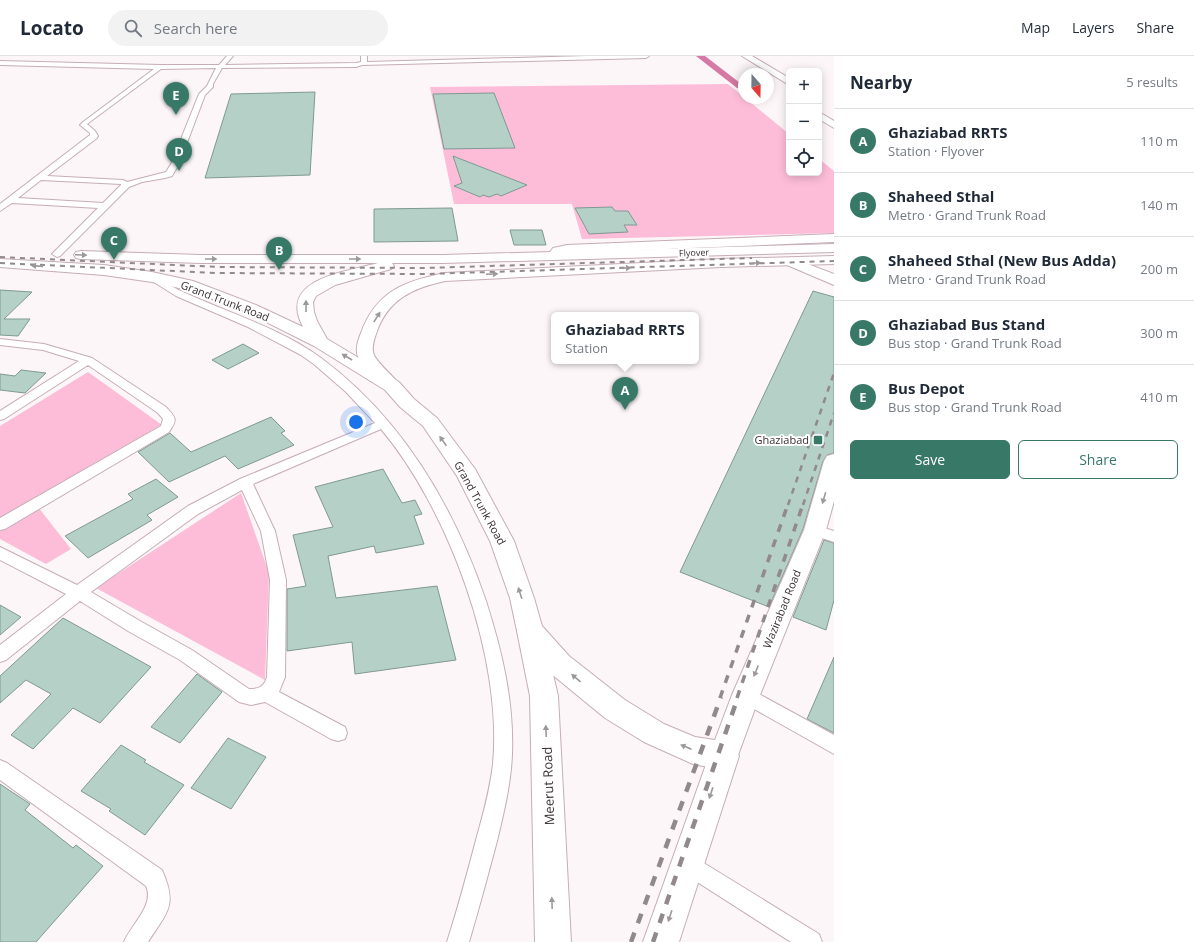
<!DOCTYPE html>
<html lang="en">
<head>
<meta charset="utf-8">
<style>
	body { margin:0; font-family:"Open Sans",sans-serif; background:#f2f2f3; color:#1f2937 }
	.controls { position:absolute; right:12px; top:12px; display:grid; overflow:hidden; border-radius:6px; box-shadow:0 2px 10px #0003 }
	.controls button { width:36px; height:36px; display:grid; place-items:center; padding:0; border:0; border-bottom:1px solid #e0e1e3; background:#fff; color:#1f2937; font:20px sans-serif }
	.compass { position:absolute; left:738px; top:12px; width:36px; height:36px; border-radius:50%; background:#fff; box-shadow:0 2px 10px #0003; rotate:160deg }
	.you { position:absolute; left:356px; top:366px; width:14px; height:14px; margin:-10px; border:3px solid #fff; border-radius:50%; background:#1a73e8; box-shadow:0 0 0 6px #1a73e833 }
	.badge { display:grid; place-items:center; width:26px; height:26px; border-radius:50%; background:#377867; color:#fff; font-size:13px; font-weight:700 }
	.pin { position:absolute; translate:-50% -33px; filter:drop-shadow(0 1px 2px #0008) }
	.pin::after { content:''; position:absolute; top:21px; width:14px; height:12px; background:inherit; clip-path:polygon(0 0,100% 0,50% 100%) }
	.popup { position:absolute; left:551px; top:256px; width:148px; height:52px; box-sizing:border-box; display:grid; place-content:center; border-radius:6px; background:#fff; filter:drop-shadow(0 1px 3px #0005); font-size:13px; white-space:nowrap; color:#747a83 }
	.popup b { font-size:15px; color:#1f2937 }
	.popup::after { content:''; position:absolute; left:50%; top:100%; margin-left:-8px; border:8px solid transparent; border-top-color:#fff }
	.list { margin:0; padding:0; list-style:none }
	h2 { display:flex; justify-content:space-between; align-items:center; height:52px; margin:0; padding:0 16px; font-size:17px }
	h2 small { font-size:13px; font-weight:400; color:#747a83 }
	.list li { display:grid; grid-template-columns:26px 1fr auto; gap:12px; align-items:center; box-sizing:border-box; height:64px; padding:0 16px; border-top:1px solid #e0e1e3 }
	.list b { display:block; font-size:15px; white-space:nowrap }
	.list p { margin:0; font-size:13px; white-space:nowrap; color:#747a83 }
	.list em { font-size:13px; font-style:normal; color:#747a83 }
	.actions { display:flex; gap:8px; padding:12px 16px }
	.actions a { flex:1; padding:9px 0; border:1px solid #377867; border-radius:6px; text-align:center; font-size:14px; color:#377867 }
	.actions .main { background:#377867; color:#fff }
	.icon { flex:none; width:22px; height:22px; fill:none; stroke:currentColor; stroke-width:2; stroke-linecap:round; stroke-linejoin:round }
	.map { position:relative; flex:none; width:834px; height:886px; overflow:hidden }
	header { display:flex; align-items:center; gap:24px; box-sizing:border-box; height:56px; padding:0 20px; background:#fff; border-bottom:1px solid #e0e1e3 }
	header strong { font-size:19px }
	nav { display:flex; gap:22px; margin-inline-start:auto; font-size:14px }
	.search { width:280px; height:36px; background:#f2f2f3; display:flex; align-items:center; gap:10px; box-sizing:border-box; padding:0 14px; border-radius:22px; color:#747a83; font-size:15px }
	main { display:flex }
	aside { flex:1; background:#fff }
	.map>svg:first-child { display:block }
	.green { fill:#fdbdd9 }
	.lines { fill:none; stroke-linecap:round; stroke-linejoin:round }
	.canal { fill:#d679a5; fill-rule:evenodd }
	.building { fill:#b5d0c7; stroke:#7f9991 }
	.minor-casing { stroke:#c6adb7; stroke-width:2 }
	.secondary-casing { stroke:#c6adb7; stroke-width:2 }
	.primary-casing { stroke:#c6adb7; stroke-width:2 }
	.trunk-casing { stroke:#c6adb7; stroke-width:2 }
	.minor { fill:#fff; fill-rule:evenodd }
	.secondary { fill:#fff; fill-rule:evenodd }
	.primary { fill:#fff; fill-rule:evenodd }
	.trunk { fill:#fff; fill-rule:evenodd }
	.rail-far3 { stroke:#91898c; stroke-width:2; stroke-dasharray:5 5; stroke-linecap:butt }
	.rail-far2 { stroke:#91898c; stroke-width:2.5; stroke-dasharray:6 6; stroke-linecap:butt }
	.rail-far1 { stroke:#91898c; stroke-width:3.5; stroke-dasharray:8 8; stroke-linecap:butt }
	.rail { stroke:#91898c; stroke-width:4.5; stroke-dasharray:10 10; stroke-linecap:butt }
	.oneway { fill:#9d989a }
	.poi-dot { fill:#377867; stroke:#fff; stroke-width:1.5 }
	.labels { text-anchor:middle; stroke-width:4; stroke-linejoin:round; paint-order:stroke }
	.far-street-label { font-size:9px; fill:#3b3135; stroke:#fff }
	.street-label { font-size:11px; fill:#3b3135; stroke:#fff }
	.poi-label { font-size:11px; fill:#3b3135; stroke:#fff; text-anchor:end }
	.near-street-label { font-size:13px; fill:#3b3135; stroke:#fff }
</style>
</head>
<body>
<header>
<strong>Locato</strong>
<div class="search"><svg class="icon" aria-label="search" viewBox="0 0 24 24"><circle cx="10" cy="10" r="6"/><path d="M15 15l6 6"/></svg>Search here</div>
<nav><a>Map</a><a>Layers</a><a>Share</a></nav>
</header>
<main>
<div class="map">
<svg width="834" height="886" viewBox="0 0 834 886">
	<rect width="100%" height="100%" fill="#fcf6f8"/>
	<!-- green -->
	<path class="green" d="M728 28 789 78V117H819V103L834 115V177L582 183 572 148H454L430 31Z
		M88 316 162 369 0 464V370Z
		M241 437 269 517 265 624 96 532Z
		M38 451 71 493 46 508 0 483V472Z"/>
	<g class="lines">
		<!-- canal -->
		<path class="canal" d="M696 0H705L744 30 740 32H737Z"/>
	</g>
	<!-- building -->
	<path class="building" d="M315 36 310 119 205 122 231 38Z
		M494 37 515 92 444 93 433 38Z
		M453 100 527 129 501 140 497 138 489 141 483 139 480 141 454 130 462 127Z
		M612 151 615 155H628L637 169H624L628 176 589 178 575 152Z
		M452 152 458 185 374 186V153Z
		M510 174H542L546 189H514Z
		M0 234 32 236 4 263H30L18 280 0 279Z
		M813 235 834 241V397L827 399 823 405 803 473 769 551 680 516Z
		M243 288 259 297 228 313 212 304Z
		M21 314 46 317 25 337 0 334V318L15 320Z
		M271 361 285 375 281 377 294 389 238 413 225 400 169 426 138 396 170 377 191 396Z
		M383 413 402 447 415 444 422 458 414 460 424 488 376 497 374 490 328 500 336 542 437 530 456 604 355 618 352 586 287 595V533L306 530 293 479 333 471 315 431Z
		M156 423 178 441 147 459 152 464 88 502 65 480 133 443 128 438Z
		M824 484 834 487V544L826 574 793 561Z
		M0 549 21 561 0 579Z
		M63 562 151 611 100 667 73 652 33 693 11 679 51 638 26 624 0 647V620Z
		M834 601V677L807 663Z
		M197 618 222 636 180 687 151 671Z
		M228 682 266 701 231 753 191 732Z
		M121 689 146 704 144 706 184 729 145 779 109 755 111 753 81 735Z
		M0 728 30 748 25 754 73 792 76 789 103 810 36 886H0Z"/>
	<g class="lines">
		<defs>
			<path id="minor" d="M227 0H233L225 9 356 7 361 6V0H367V6L587 0H649L646 2 362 9 356 11 222 12 213 28V31L205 39 179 108 172 120 165 122 142 126 129 131 60 200 57 201 52 198 98 152 12 147 0 155V148L90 79V77L80 69 83 66 154 13 0 9V5L160 9H219ZM216 12 207 30 199 38 171 108 166 116 127 126 123 124 47 120 97 82 98 80 95 75 87 68 161 13ZM41 124 121 128V129L103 147 18 142Z
				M152 218C158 220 161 224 166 227 174 232 183 236 192 240 235 259 283 274 321 302 403 363 454 451 486 545 502 595 514 645 512 698 511 727 504 756 497 785 488 819 479 852 469 886H447C458 852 467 818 476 784 483 759 490 734 493 708 503 602 449 454 381 373L253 428 275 475 286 524 285 621 279 636 345 671 347 677 345 683 338 685 331 683 265 646 251 649 239 646 180 604 128 575 80 545 6 604 0 606V589L66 538 0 504V491L77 529 188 450 240 423 375 367 346 336 315 309 301 299 248 271 176 240 149 223 147 221 149 219ZM242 434 261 475 270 524 267 621C264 631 259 633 249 633L192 594 140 565 91 536 198 458Z
				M0 283 44 288 92 302 166 351C176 362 178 363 169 376L5 473 0 474V462L161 370 163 363 158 357 88 309 4 363 0 364V355L79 305 43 294 0 289Z
				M815 469 834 475V486L810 478 808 474 810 470Z
				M746 631 834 679V698L740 645 737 639 740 633Z
				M0 704 7 707 162 814C178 850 167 856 148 886H124C131 869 155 849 146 830L0 724Z
				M687 798 694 801 819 878 822 886H791L680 815 677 808 680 801Z"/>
			<path id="secondary" d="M742 0H752L789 22V29Z
				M819 56 834 65V72L819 63Z
				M834 178V186L567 197C559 199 558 205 549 203L547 200 553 192 567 189Z
				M834 200V208L721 211 445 225C412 232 387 244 376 278 374 284 371 292 374 299 377 306 392 320 398 326L400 330 398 334 392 335 386 334C379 325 362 310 358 301 355 293 358 284 361 277 376 235 405 225 445 217L721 203Z"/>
			<path id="primary" d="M530 564 539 567 543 575 558 640 571 886H535L530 640 517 575 521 567Z
				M724 686 734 690 739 700 679 886H643L709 700 714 690Z"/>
			<path id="trunk" d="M834 188V196L443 207H392L394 210 391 213 335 229 316 240 313 246 314 256 317 265 327 283 399 326 414 343 437 362 475 413 514 485 534 542 542 570 569 600 625 644 664 668 695 681 715 684 732 639 804 474 824 405 827 400 834 398V445L826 474 760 639 734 710 724 714 693 708 644 686 605 662 549 616 521 583 517 575 510 542 490 485 457 420 423 370 400 351 385 334 314 290 244 255 188 234 152 226 104 219 0 211V203L104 209 152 216 193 225 256 249 303 271C277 222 347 216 378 207H200L81 203 76 202 74 199 76 196 81 195 200 199H443Z
				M792 202 834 218V229L787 209 785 206 787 203Z"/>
		</defs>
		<!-- minor casing -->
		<use href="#minor" class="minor-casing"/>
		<!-- secondary casing -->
		<use href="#secondary" class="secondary-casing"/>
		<!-- primary casing -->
		<use href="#primary" class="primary-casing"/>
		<!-- trunk casing -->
		<use href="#trunk" class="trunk-casing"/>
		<!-- minor -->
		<use href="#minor" class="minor"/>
		<!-- secondary -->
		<use href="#secondary" class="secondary"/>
		<!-- primary -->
		<use href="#primary" class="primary"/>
		<!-- trunk -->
		<use href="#trunk" class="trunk"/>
		<!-- rail-far3 -->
		<path class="rail-far3" d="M0 201 219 211 425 212 752 202
			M0 207 216 217 426 218 834 205"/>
		<!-- rail-far2 -->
		<path class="rail-far2" d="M788 449 834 317
			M803 449 834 357"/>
		<!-- rail-far1 -->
		<path class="rail-far1" d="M720 642 788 448
			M737 642 803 448"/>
		<!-- rail -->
		<path class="rail" d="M631 886 721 641
			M653 886 738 641"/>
	</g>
	<!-- one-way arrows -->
	<defs><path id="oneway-solid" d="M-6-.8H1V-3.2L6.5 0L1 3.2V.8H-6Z"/></defs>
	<g class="oneway">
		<use href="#oneway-solid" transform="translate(81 199) rotate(2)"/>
		<use href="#oneway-solid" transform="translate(211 203)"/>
		<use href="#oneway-solid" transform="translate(355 203)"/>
		<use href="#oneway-solid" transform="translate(755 207) rotate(-2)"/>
		<use href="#oneway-solid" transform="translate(37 210) rotate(-175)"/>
		<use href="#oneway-solid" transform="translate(625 212) rotate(-3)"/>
		<use href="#oneway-solid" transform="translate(492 218) rotate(-3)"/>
		<use href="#oneway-solid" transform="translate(306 250) rotate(-90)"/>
		<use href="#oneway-solid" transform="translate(377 261) rotate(-58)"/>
		<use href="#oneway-solid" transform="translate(347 301) rotate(-150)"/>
		<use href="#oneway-solid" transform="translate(443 385) rotate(-125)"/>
		<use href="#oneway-solid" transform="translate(824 442) rotate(106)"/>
		<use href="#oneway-solid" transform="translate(520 537) rotate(-108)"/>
		<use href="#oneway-solid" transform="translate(756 615) rotate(112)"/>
		<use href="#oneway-solid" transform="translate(576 622) rotate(-140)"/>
		<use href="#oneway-solid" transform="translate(546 675) rotate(-92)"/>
		<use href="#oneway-solid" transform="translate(686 691) rotate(-157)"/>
		<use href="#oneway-solid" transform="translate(711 737) rotate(109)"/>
		<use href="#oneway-solid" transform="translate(552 847) rotate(-92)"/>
		<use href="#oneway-solid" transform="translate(670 860) rotate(108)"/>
	</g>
	<!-- markers -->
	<rect class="poi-dot" x="813" y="379" width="10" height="10" rx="2"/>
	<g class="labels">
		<!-- far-street labels -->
		<g class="far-street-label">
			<text transform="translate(694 197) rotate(-2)" y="3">Flyover</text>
		</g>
		<!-- street labels -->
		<g class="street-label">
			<text transform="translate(225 245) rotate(21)" y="4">Grand Trunk Road</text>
			<text transform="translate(480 447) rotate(61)" y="4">Grand Trunk Road</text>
			<text transform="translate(782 553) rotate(-68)" y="4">Wazirabad Road</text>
		</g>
		<!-- poi labels -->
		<g class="poi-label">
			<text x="809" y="388">Ghaziabad</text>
		</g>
		<!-- near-street labels -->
		<g class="near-street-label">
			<text transform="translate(548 730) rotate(-92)" y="5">Meerut Road</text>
		</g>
	</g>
</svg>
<div class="controls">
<button>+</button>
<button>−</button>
<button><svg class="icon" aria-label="locate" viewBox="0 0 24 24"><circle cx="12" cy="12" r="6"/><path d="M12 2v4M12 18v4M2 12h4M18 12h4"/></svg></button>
</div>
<svg class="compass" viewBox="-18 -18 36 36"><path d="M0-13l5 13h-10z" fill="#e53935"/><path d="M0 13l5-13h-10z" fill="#747a83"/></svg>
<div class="you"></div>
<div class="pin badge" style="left:625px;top:354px">A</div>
<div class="popup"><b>Ghaziabad RRTS</b>Station</div>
<div class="pin badge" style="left:279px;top:214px">B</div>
<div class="pin badge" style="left:114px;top:204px">C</div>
<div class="pin badge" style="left:179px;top:115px">D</div>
<div class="pin badge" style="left:176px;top:59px">E</div>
</div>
<aside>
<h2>Nearby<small>5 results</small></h2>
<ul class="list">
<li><span class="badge">A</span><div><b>Ghaziabad RRTS</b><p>Station · Flyover</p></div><em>110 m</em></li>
<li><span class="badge">B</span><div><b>Shaheed Sthal</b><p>Metro · Grand Trunk Road</p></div><em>140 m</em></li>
<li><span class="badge">C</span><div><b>Shaheed Sthal (New Bus Adda)</b><p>Metro · Grand Trunk Road</p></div><em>200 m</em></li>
<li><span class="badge">D</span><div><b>Ghaziabad Bus Stand</b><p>Bus stop · Grand Trunk Road</p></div><em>300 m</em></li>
<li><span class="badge">E</span><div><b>Bus Depot</b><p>Bus stop · Grand Trunk Road</p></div><em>410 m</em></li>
</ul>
<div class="actions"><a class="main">Save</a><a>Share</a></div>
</aside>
</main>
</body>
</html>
